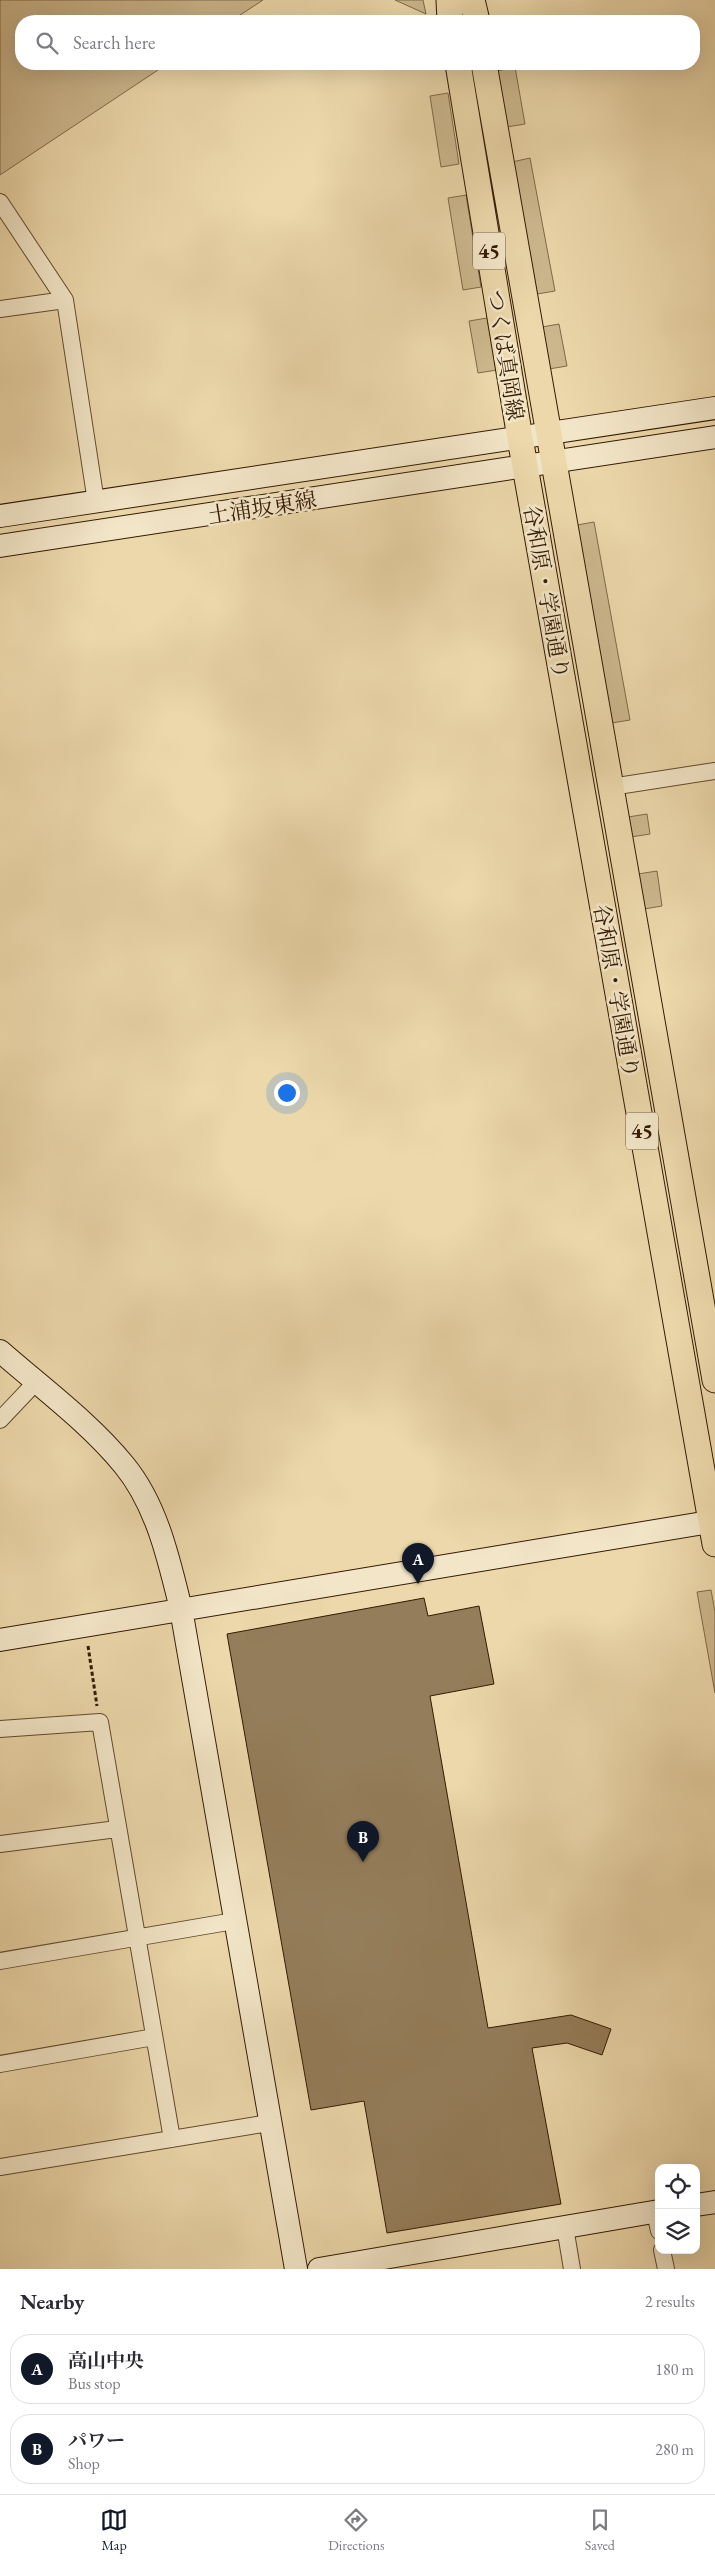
<!DOCTYPE html>
<html lang="en">
<head>
<meta charset="utf-8">
<style>
	body { margin:0; font-family:"EB Garamond","Noto Serif JP",serif; background:#f2f2f3; color:#2b2b33 }
	.controls { position:absolute; right:15px; bottom:15px; display:grid; overflow:hidden; border-radius:10px; box-shadow:0 5px 20px #0002 }
	.controls button { width:45px; height:45px; display:grid; place-items:center; padding:0; border:0; border-bottom:1px solid #e1e1e2; background:#fff; color:#2b2b33; font:25px sans-serif }
	.you { position:absolute; left:286px; top:1092px; width:18px; height:18px; margin:-12px; border:4px solid #fff; border-radius:50%; background:#1a73e8; box-shadow:0 0 0 8px #1a73e833 }
	.badge { display:grid; place-items:center; width:32px; height:32px; border-radius:50%; background:#111827; color:#fff; font-size:16px; font-weight:700 }
	.pin { position:absolute; translate:-50% -41px; filter:drop-shadow(0 1px 2px #0008) }
	.pin::after { content:''; position:absolute; top:26px; width:18px; height:15px; background:inherit; clip-path:polygon(0 0,100% 0,50% 100%) }
	.list { margin:0; padding:0; list-style:none }
	h2 { display:flex; justify-content:space-between; align-items:center; height:65px; margin:0; padding:0 20px; font-size:21px }
	h2 small { font-size:16px; font-weight:400; color:#7c7c81 }
	.list li { display:grid; grid-template-columns:32px 1fr auto; gap:15px; align-items:center; box-sizing:border-box; height:70px; margin:0 10px 10px; padding:0 10px; border:1px solid #e1e1e2; border-radius:20px }
	.list b { display:block; font-size:19px; white-space:nowrap }
	.list p { margin:0; font-size:16px; white-space:nowrap; color:#7c7c81 }
	.list em { font-size:16px; font-style:normal; color:#7c7c81 }
	.icon { flex:none; width:28px; height:28px; fill:none; stroke:currentColor; stroke-width:2; stroke-linecap:round; stroke-linejoin:round }
	.map { position:relative; flex:none; width:715px; height:2269px; overflow:hidden }
	.search { position:absolute; background:#fff; box-shadow:0 5px 20px #0002; left:15px; right:15px; top:15px; height:55px; display:flex; align-items:center; gap:12px; box-sizing:border-box; padding:0 18px; border-radius:20px; color:#7c7c81; font-size:19px }
	.sheet { height:225px; background:#fff }
	nav { display:flex; justify-content:space-around; align-items:center; box-sizing:border-box; height:70px; border-top:1px solid #e1e1e2; background:#fff; font-size:14px; color:#7c7c81 }
	nav a { display:grid; justify-items:center; gap:2px }
	nav .on { color:#111827 }
	.map>svg:first-child { display:block }
	.green { fill:#cdb88e; stroke:#806948 }
	.building { fill:#947d5a; stroke:#341a03 }
	.lines { fill:none; stroke-linecap:round; stroke-linejoin:round }
	.street-casing { stroke:#624a2d; stroke-width:18 }
	.secondary-casing { stroke:#341a03; stroke-width:24 }
	.primary-casing { stroke:#341a03; stroke-width:27 }
	.path { stroke:#341a03; stroke-width:3; stroke-dasharray:4 2.5; stroke-linecap:butt }
	.street { stroke:#f3e6c8; stroke-width:16 }
	.secondary { stroke:#f3e6c8; stroke-width:22 }
	.primary { stroke:#ecd8ab; stroke-width:25 }
	.labels { text-anchor:middle; stroke-width:5; stroke-linejoin:round; paint-order:stroke }
	.shield { fill:#f3e6c8; stroke:#6d573e; stroke-width:1 }
	.shield-label { font-size:21px; font-weight:bold; fill:#341a03 }
	.street-label { font-size:22px; fill:#341a03; stroke:#f3e6c8 }
</style>
</head>
<body>
<div class="map">
<svg width="715" height="2269" viewBox="0 0 715 2269">
	<rect width="100%" height="100%" fill="#ecd8ab"/>
	<filter id="stains"><feTurbulence type="fractalNoise" baseFrequency=".004" numOctaves="4"/><feColorMatrix values="0 0 0 0 .2 0 0 0 0 .09 0 0 0 0 .02 0 0 0 .5 -.17"/></filter>
	<radialGradient id="worn" r=".72"><stop offset=".6" stop-color="#630" stop-opacity="0"/><stop offset="1" stop-color="#630" stop-opacity=".3"/></radialGradient>
	<!-- green -->
	<path class="green" d="M0 0H263L231 21H21V64H167L0 175Z
		M395 0H423L426 14Z
		M515 67 525 124 507 127 497 71Z
		M448 93 459 164 441 167 430 96Z
		M530 158 555 291 537 294 512 162Z
		M466 195 481 287 463 290 448 198Z
		M487 318 497 370 478 373 469 321Z
		M559 324 567 366 549 369 542 327Z
		M594 522 630 720 612 723 577 525Z
		M647 814 650 834 631 837 628 817Z
		M657 871 662 906 644 909 638 874Z
		M711 1590 715 1612V1693L697 1592Z"/>
	<!-- building -->
	<path class="building" d="M424 1598 428 1616 479 1606 494 1684 430 1696 488 2028 571 2015 611 2029 602 2055 567 2043 532 2048 561 2204 387 2233 364 2101 311 2110 227 1634Z"/>
	<g class="lines">
		<defs>
			<path id="street" d="M0 202 65 300 96 502
				M0 309 65 300
				M611 787 715 771
				M0 1420 35 1383
				M0 1729 100 1722 172 2139
				M0 1844 117 1829
				M0 1961 234 1921
				M0 2064 154 2037
				M0 2167 269 2123
				M655 2212 659 2231
				M565 2227 572 2269
				M662 2250 666 2269"/>
			<path id="secondary" d="M0 516 715 408
				M0 546 715 437
				M0 1351C41 1387 90 1423 124 1465 157 1505 169 1560 181 1609L296 2269
				M0 1640 715 1521
				M696 2205 715 2202
				M319 2269 659 2211"/>
			<path id="primary" d="M449 0 450 21
				M472 0 477 21
				M458 64 520 438 715 1544
				M484 64 715 1380"/>
		</defs>
		<!-- street casing -->
		<use href="#street" class="street-casing"/>
		<!-- secondary casing -->
		<use href="#secondary" class="secondary-casing"/>
		<!-- primary casing -->
		<use href="#primary" class="primary-casing"/>
		<!-- path -->
		<path class="path" d="M88 1646 97 1706"/>
		<!-- street -->
		<use href="#street" class="street"/>
		<!-- secondary -->
		<use href="#secondary" class="secondary"/>
		<!-- primary -->
		<use href="#primary" class="primary"/>
	</g>
	<g class="labels">
		<!-- shield labels -->
		<g class="shield">
			<rect x="473" y="232.5" width="32" height="37" rx="4"/>
			<rect x="626" y="1112.5" width="32" height="37" rx="4"/>
		</g>
		<g class="shield-label">
			<text x="489" y="258">45</text>
			<text x="642" y="1138">45</text>
		</g>
		<!-- street labels -->
		<g class="street-label">
			<text transform="translate(506 355) rotate(81)" y="8">つくば真岡線</text>
			<text transform="translate(262 507) rotate(-9)" y="8">土浦坂東線</text>
			<text transform="translate(547 592) rotate(80)" y="8">谷和原・学園通り</text>
			<text transform="translate(617 991) rotate(80)" y="8">谷和原・学園通り</text>
		</g>
	</g>
	<rect width="100%" height="100%" filter="url(#stains)"/>
	<rect width="100%" height="100%" fill="url(#worn)"/>
</svg>
<div class="controls">
<button><svg class="icon" aria-label="locate" viewBox="0 0 24 24"><circle cx="12" cy="12" r="6"/><path d="M12 2v4M12 18v4M2 12h4M18 12h4"/></svg></button>
<button><svg class="icon" aria-label="layers" viewBox="0 0 24 24"><path d="M12 4l9 5-9 5-9-5zM3 14l9 5 9-5"/></svg></button>
</div>
<div class="you"></div>
<div class="pin badge" style="left:418px;top:1584px">A</div>
<div class="pin badge" style="left:363px;top:1862px">B</div>
<div class="search"><svg class="icon" aria-label="search" viewBox="0 0 24 24"><circle cx="10" cy="10" r="6"/><path d="M15 15l6 6"/></svg>Search here</div>
</div>
<section class="sheet">
<h2>Nearby<small>2 results</small></h2>
<ul class="list">
<li><span class="badge">A</span><div><b>高山中央</b><p>Bus stop</p></div><em>180 m</em></li>
<li><span class="badge">B</span><div><b>パワー</b><p>Shop</p></div><em>280 m</em></li>
</ul>
</section>
<nav>
<a class="on"><svg class="icon" aria-label="map" viewBox="0 0 24 24"><path d="M3 6l6-2 6 2 6-2v14l-6 2-6-2-6 2zM9 4v14M15 6v14"/></svg>Map</a>
<a><svg class="icon" aria-label="directions" viewBox="0 0 24 24"><path d="M12 3l9 9-9 9-9-9zM9 14v-3h6M13 9l2 2-2 2"/></svg>Directions</a>
<a><svg class="icon" aria-label="saved" viewBox="0 0 24 24"><path d="M7 4h10v16l-5-4-5 4z"/></svg>Saved</a>
</nav>
</body>
</html>
